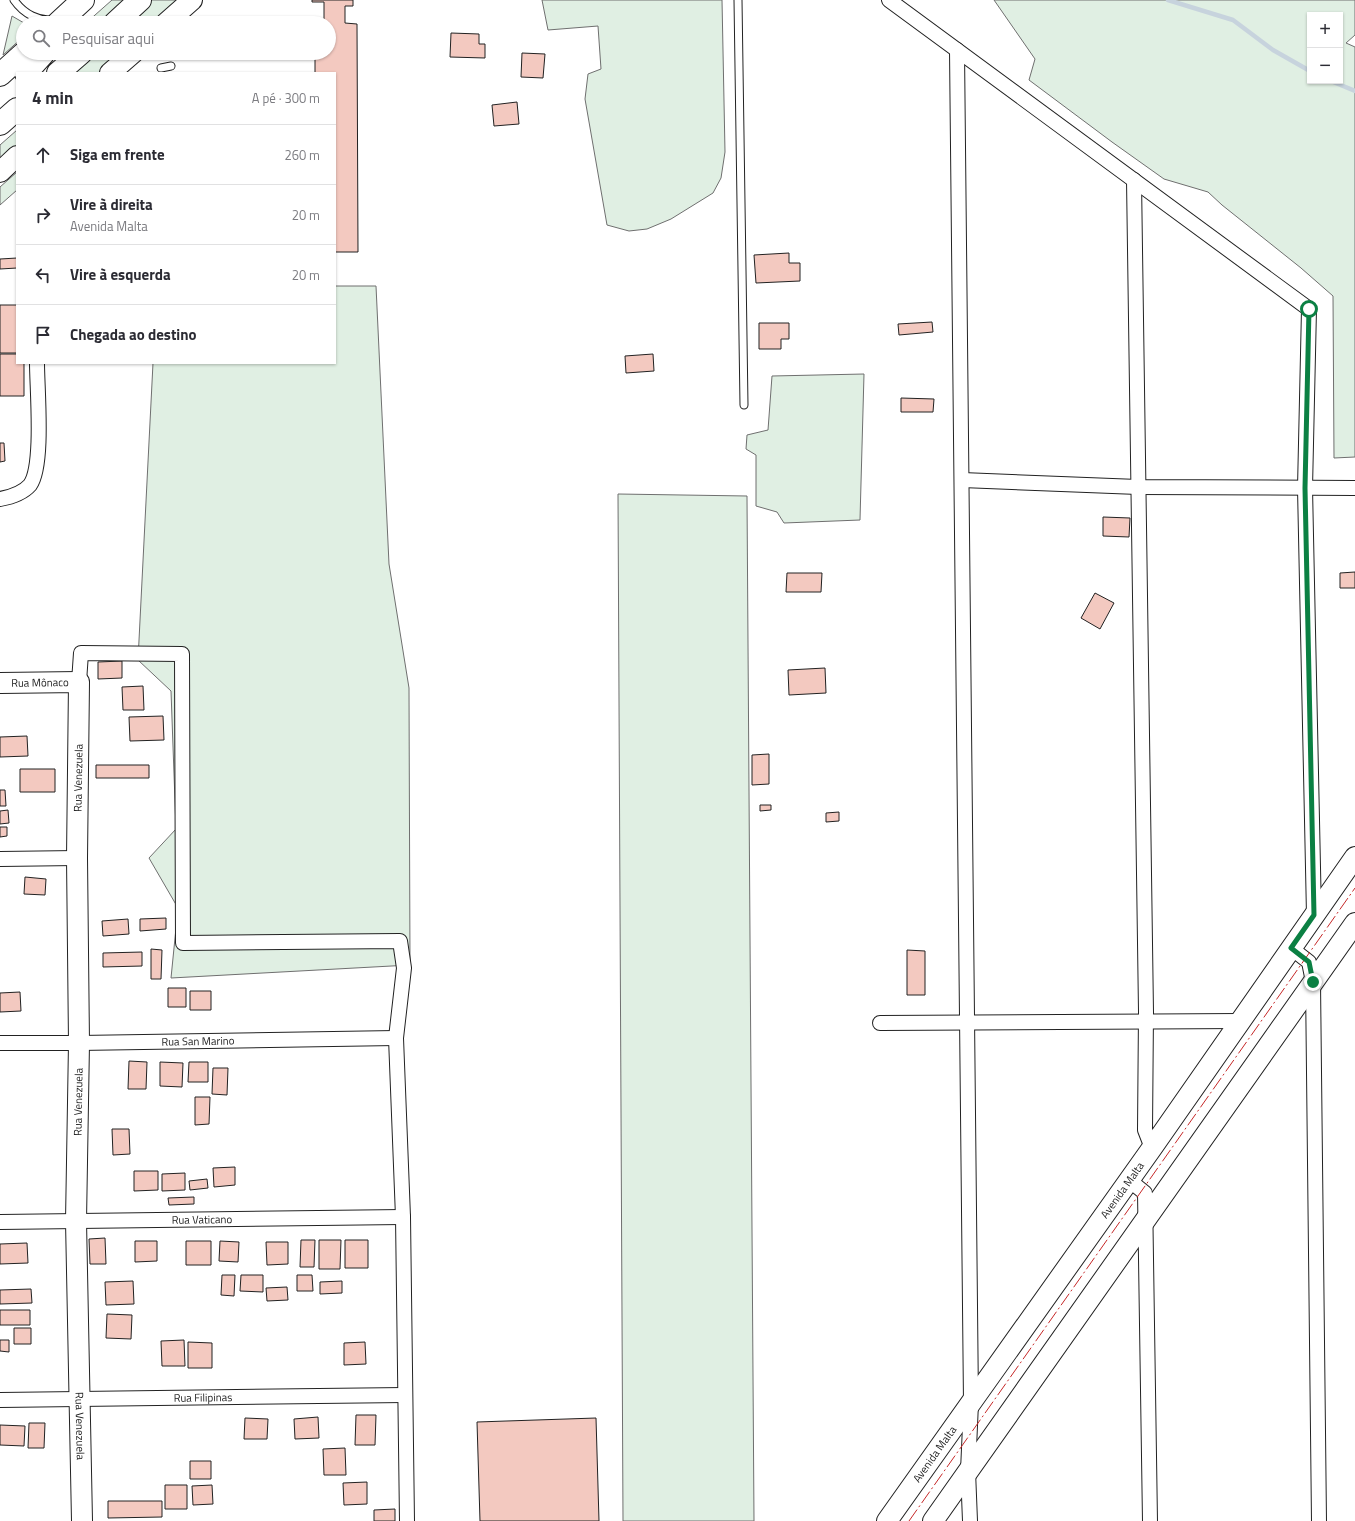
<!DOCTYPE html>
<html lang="pt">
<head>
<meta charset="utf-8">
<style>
	body { margin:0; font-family:"Titillium Web",sans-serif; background:#f7f7f7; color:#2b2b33 }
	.controls { position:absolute; right:12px; top:12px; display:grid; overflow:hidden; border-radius:0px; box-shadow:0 1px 3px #0004 }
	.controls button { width:36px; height:36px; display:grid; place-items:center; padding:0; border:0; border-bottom:1px solid #e1e1e2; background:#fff; color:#2b2b33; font:20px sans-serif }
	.stop { position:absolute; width:12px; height:12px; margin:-9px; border:3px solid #0b8043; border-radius:50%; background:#fff }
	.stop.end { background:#0b8043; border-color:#fff; box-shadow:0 1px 4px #0008 }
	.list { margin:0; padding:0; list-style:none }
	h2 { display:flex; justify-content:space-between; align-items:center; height:52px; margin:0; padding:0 16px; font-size:17px }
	h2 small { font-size:13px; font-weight:400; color:#7c7c81 }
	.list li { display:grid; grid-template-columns:26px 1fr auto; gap:12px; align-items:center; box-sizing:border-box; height:60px; padding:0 16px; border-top:1px solid #e1e1e2 }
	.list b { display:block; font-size:15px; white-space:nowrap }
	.list p { margin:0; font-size:13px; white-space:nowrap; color:#7c7c81 }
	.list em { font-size:13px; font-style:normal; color:#7c7c81 }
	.icon { flex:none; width:22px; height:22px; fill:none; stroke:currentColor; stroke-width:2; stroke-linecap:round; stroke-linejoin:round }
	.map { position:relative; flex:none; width:1355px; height:1521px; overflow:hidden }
	.search { position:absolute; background:#fff; box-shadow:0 1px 3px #0004; left:16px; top:16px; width:320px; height:44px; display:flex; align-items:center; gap:10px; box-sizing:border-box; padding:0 14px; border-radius:22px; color:#7c7c81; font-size:15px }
	.panel { position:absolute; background:#fff; box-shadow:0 1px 3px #0004; left:16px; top:72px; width:320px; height:292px; border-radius:0px }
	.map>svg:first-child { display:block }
	.green { fill:#e0efe3; stroke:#6f6f6f; fill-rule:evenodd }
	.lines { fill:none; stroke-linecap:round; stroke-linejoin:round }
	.stream { stroke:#c7d3dd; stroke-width:4.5 }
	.building { fill:#f3c9c0; stroke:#222 }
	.lane-casing { stroke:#222; stroke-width:9 }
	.street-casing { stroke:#222; stroke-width:16 }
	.secondary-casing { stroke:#222; stroke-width:22 }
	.highway-casing { stroke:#222; stroke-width:24 }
	.lane { stroke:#fff; stroke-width:7 }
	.street { stroke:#fff; stroke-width:14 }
	.secondary { stroke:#fff; stroke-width:20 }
	.highway { stroke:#fff; stroke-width:22 }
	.power { stroke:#c62828; stroke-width:1; stroke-dasharray:14 3 2 3; stroke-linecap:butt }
	.route { stroke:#0b8043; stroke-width:5 }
	.labels { text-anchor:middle; stroke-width:3; stroke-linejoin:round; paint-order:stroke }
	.street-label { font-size:11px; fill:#222; stroke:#fff }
</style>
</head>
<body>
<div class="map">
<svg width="1355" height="1521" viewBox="0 0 1355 1521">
	<rect width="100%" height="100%" fill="#fff"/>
	<!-- green -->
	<path class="green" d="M112 0H125L99 23H86Z
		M152 0H179L154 23H126Z
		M542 0H722L725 152 721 178 713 193 671 219 647 229 629 231 607 225 585 99 588 74 601 69 598 26 548 30Z
		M994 0H1355V35L1346 43 1355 47V457L1334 458 1333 296 1301 268 1222 205 1208 192 1164 179 1112 142 1029 80 1035 59ZM1310 15H1340V81H1310Z
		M12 16 24 23 23 37 3 55Z
		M92 53H120L98 73H69Z
		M17 130V151L0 166V145Z
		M17 172V190L0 205V187Z
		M335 286H376L389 564 409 688 410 965 171 978 178 908 149 858 176 829 171 691 138 660 153 363H335Z
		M864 374 860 520 784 523 777 512 756 506V455L746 449 747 435 768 430 772 376Z
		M618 494 747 496 754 1521H623Z"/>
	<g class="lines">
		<!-- stream -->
		<path class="stream" d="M1168 0 1233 20 1273 50 1310 71
			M1331 81 1355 91"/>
	</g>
	<!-- building -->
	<path class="building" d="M312 0H353V6H345V23L357 24 358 252H335V73H315V53H329V23H324V2H312Z
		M451 33 479 34V44H485V58L450 57Z
		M522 53 545 54 543 78 521 77Z
		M517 102 519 124 494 126 492 105Z
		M789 253V263H800V281L756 283 754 255Z
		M17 258V268L0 269V259Z
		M0 305H17V353H0Z
		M932 322 933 332 899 335 898 324Z
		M759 323H789V339H781V349H759Z
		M0 354H17V363H24V396H0Z
		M653 354 654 371 626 373 625 356Z
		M901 398 934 399 933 412H901Z
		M0 443H4L5 461 0 462Z
		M1103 517 1130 518 1129 537 1103 536Z
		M1355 572V588H1340V573Z
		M787 573H822L821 592H786Z
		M1095 593 1114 603 1100 629 1081 618Z
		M122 661V678L98 679V662Z
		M825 668 826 693 789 695 788 670Z
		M143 686 144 710H123L122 687Z
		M163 716 164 740 130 741 129 717Z
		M27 736 28 756 0 757V737Z
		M769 754V784L752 785V755Z
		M96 765H149V778H96Z
		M20 769H55V792H20Z
		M0 790H5L6 806H0Z
		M760 805H771V810L760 811Z
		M8 810 9 823 0 824V811Z
		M839 812V821L826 822V813Z
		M0 827H7V836L0 837Z
		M25 877 46 879 45 895 24 894Z
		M166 918V929L140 931V919Z
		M128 919 129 934 103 936 102 921Z
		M151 949 162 950 161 979H151Z
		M907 950 925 951V995H907Z
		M142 952V966L103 967V953Z
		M168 988H186V1007H168Z
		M190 991H211V1010H190Z
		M20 992 21 1011 0 1012V993Z
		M129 1061 147 1062 146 1089H128Z
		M160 1062 183 1063 182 1087 160 1086Z
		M189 1062H208V1082H188Z
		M213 1068H228L227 1095 212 1094Z
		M195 1097H210L209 1124 195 1125Z
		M112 1129H129L130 1154 113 1155Z
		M235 1167V1185L214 1187 213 1168Z
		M134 1171H158V1190L134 1191Z
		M185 1173V1190L162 1191V1174Z
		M207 1179 208 1188 190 1190 189 1181Z
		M194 1197V1204L169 1205 168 1198Z
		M105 1238 106 1264H90L89 1239Z
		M301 1240H315L314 1267H300Z
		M319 1240H341L340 1269H319Z
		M345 1240H368V1268H345Z
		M135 1241H157V1261L135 1262Z
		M186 1241H211V1265H186Z
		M220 1241 239 1242 238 1262 219 1261Z
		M266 1242H288V1264L267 1265Z
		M27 1243 28 1263 0 1264V1244Z
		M222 1275H235L234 1296 221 1295Z
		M241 1275H263V1292L240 1291Z
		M297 1275H312L313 1291H297Z
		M133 1281 134 1304 106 1305 105 1282Z
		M342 1281V1293L320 1294V1282Z
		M287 1287 288 1300 267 1301 266 1288Z
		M31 1289 32 1303 0 1304V1290Z
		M0 1310H30V1325H0Z
		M107 1314 132 1315 131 1339 106 1338Z
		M14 1328H31V1344H14Z
		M0 1340H9V1352L0 1351Z
		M184 1340 185 1366H162L161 1341Z
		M188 1342 212 1343V1368H188Z
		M365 1342 366 1364 344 1365V1343Z
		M356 1415H376L375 1445H355Z
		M318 1417 319 1438 295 1439 294 1419Z
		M245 1418 268 1419 267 1439H244Z
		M596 1418 599 1521H480L477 1422Z
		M29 1423H45L44 1448H28Z
		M0 1425 25 1426 24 1446 0 1445Z
		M345 1448 346 1475H324L323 1449Z
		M190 1461H211V1479H190Z
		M367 1482V1504L344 1505 343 1483Z
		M165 1485H187V1509H165Z
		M212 1485 213 1504 193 1505 192 1486Z
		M108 1501H162V1517L108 1518Z
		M395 1509V1521H374V1510Z"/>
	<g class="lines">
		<defs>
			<path id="lane" d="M14 0C23 13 39 23 56 19
				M738 0 744 405
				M161 68 171 66"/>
			<g id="street">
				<path d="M889 0 1309 309 1305 488 1314 915"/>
				<path d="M957 50 971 1403 968 1471 970 1521"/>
				<path d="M1134 180 1146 1012 1145 1130 1152 1148"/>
				<path d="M962 480 1138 487 1355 488"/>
				<path d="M0 499C11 497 22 494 30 485 44 466 37 389 37 363"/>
				<path d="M79 682 81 653 182 654 183 943 400 941 404 968 396 1038 403 1217 407 1521"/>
				<path d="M0 859 77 858"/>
				<path d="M1291 948 1309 962 1313 982 1319 1521"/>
				<path d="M880 1023 1241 1021"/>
				<path id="s1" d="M0 1043H79L396 1038"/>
				<path d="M1129 1180 1145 1193 1150 1521"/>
				<path id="s2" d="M0 1222 403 1217"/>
				<path id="s3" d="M0 1400 405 1395"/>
			</g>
			<g id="secondary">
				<path d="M166 23 192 0"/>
				<path d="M110 73 133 53"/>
				<path d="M0 172 17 156"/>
				<path id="s4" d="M0 683 79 682 77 858 79 1043 76 1221 82 1521"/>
				<path id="s5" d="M887 1521 1152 1148 1355 857"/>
				<path d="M933 1521 1355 923"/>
			</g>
			<path id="highway" d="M58 23 83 0
				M115 23 140 0
				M26 73 44 53
				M58 73 81 53
				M0 75 24 53
				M0 124 17 109"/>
		</defs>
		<!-- lane casing -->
		<use href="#lane" class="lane-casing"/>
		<!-- street casing -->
		<use href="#street" class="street-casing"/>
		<!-- secondary casing -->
		<use href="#secondary" class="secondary-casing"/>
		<!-- highway casing -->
		<use href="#highway" class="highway-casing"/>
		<!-- lane -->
		<use href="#lane" class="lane"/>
		<!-- street -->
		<use href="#street" class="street"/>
		<!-- secondary -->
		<use href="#secondary" class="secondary"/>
		<!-- highway -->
		<use href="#highway" class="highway"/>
		<!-- power -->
		<path class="power" d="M909 1521 1355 888"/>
	</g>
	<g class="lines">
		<!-- route -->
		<path class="route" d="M1309 309 1305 488 1314 915 1291 948 1309 962 1313 982"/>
	</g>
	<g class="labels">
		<!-- street labels -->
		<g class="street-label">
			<text dy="4" stroke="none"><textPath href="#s4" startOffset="40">Rua Mônaco</textPath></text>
			<text transform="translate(78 778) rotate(-89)" y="4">Rua Venezuela</text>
			<text dy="4" stroke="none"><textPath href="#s1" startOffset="198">Rua San Marino</textPath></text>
			<text transform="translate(78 1102) rotate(-89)" y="4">Rua Venezuela</text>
			<text dy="4" stroke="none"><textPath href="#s5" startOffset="406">Avenida Malta</textPath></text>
			<text dy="4" stroke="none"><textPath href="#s2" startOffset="202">Rua Vaticano</textPath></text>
			<text dy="4" stroke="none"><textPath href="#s3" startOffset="203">Rua Filipinas</textPath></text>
			<text dy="4" stroke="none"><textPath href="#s4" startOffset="823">Rua Venezuela</textPath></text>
			<text dy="4" stroke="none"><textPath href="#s5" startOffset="82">Avenida Malta</textPath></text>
		</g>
	</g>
</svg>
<div class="controls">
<button>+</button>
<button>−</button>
</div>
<div class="stop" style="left:1309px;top:309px"></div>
<div class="stop end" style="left:1313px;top:982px"></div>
<div class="search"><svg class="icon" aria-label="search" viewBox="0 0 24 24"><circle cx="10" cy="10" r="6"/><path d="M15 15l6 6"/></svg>Pesquisar aqui</div>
<section class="panel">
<h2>4 min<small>A pé · 300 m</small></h2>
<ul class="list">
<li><svg class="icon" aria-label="ahead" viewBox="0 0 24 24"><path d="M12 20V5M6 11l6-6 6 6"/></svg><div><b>Siga em frente</b></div><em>260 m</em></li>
<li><svg class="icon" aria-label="right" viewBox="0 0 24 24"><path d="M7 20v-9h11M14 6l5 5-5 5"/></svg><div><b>Vire à direita</b><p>Avenida Malta</p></div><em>20 m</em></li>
<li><svg class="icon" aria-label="left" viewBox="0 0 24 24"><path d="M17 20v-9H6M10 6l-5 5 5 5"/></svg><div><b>Vire à esquerda</b></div><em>20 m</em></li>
<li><svg class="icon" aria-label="arrive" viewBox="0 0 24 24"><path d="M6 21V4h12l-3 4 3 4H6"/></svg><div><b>Chegada ao destino</b></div></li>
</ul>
</section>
</div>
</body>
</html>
